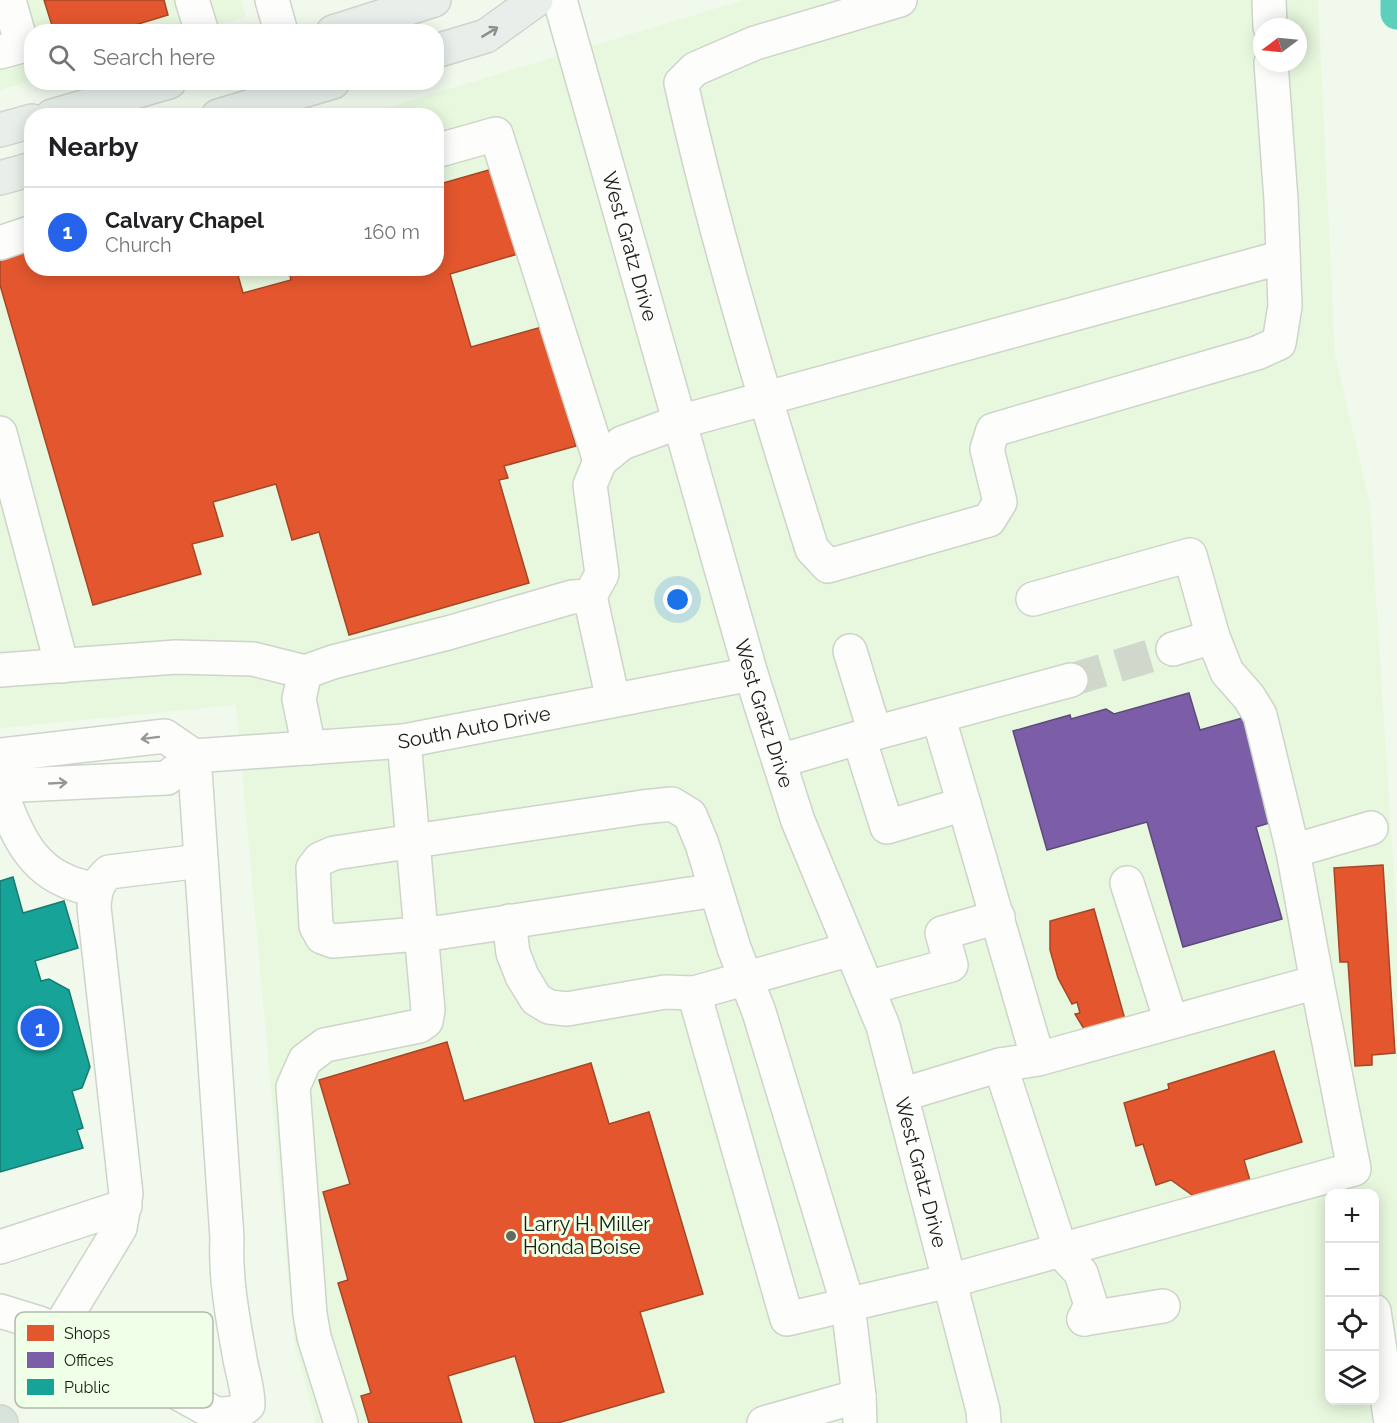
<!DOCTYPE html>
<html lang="en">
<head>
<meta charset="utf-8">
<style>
	body { margin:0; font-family:Raleway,sans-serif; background:#f2f2f2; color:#202124 }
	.controls { position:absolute; right:18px; bottom:18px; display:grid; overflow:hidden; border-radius:12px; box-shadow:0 3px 15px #0003 }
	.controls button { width:54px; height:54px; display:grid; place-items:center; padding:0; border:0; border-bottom:2px solid #e0e0e0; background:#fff; color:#202124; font:30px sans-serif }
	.compass { position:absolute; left:1253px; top:18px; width:54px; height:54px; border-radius:50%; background:#fff; box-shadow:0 3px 15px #0003; rotate:254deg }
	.you { position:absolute; left:678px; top:600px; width:21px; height:21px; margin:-15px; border:4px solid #fff; border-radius:50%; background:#1a73e8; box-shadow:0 0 0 9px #1a73e833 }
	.badge { display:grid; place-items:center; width:39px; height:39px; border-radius:50%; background:#2563eb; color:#fff; font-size:20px; font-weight:700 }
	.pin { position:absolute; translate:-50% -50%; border:3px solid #fff; box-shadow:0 2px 6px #0006 }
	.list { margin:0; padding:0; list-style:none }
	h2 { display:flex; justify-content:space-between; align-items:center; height:78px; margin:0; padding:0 24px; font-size:26px }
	h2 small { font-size:20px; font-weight:400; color:#757577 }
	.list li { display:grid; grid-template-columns:39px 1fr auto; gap:18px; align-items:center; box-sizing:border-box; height:90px; padding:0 24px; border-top:2px solid #e0e0e0 }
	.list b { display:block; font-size:22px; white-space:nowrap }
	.list p { margin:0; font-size:20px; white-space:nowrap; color:#757577 }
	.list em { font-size:20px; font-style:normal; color:#757577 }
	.icon { flex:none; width:33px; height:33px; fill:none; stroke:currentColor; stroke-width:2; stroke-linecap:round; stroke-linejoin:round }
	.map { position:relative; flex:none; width:1397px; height:1423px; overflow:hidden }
	.search { position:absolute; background:#fff; box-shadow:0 3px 15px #0003; left:24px; top:24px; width:420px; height:66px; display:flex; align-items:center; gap:15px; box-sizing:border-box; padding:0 21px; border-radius:24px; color:#757577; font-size:22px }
	.panel { position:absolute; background:#fff; box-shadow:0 3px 15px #0003; left:24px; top:108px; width:420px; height:168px; border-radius:24px }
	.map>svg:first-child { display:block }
	.built { fill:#e8f8de; fill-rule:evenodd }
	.shops { fill:#e4572e; stroke:#a64626; stroke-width:1.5 }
	.offices { fill:#7b5ea7; stroke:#5d4a7a; stroke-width:1.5 }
	.public { fill:#17a398; stroke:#177b70; stroke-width:1.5 }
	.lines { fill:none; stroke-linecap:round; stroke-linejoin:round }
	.canal { stroke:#5dcfbb; stroke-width:33 }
	.minor-tunnel { stroke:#d0d8cc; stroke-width:33; stroke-dasharray:33 16; stroke-linecap:butt }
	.minor-casing { stroke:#cdd4c9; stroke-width:36 }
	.major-casing { stroke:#d0d4ce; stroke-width:36 }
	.highway-casing { stroke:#d0d4ce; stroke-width:36 }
	.minor { stroke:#fdfefc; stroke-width:33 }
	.major { stroke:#e8eee9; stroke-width:33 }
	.highway { stroke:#d8e3dc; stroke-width:33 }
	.oneway { stroke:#8a9088 }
	.oneway2 { stroke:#959993 }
	.poi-dot { fill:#636a5f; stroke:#f0ffe7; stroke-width:2 }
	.labels { text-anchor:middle; stroke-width:6; stroke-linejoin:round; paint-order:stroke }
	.street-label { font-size:20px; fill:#161d12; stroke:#f0ffe7 }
	.poi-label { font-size:20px; fill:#161d12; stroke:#f0ffe7; text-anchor:start }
	.key { fill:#f0ffe7; stroke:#afbba7; stroke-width:1.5 }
	.key-label { font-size:16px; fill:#161d12 }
</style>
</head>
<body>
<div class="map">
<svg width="1397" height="1423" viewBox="0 0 1397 1423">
	<rect width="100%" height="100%" fill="#f1f9ed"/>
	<!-- built -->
	<path class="built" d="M0 0H241L246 17 199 31 32 32 31 81 0 90Z
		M744 0H1318L1335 354 1370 504 1397 922V1423H316L294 1342 236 705 0 728V225L31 215 32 268H436V116L362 115ZM1262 27H1298V63H1262ZM1330 1194H1374V1400H1330Z"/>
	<!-- shops -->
	<path class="shops" d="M44 0H164L168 15 112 32H54Z
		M496 168 521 253 450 274 471 347 542 327 576 446 504 466 508 478 499 480 529 583 349 635 319 532 292 540 276 484 213 502 223 536 192 544 201 574 93 605 0 285V258L32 249V268H236L243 293 291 280 289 271 297 268H436V185Z
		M1383 865 1395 1053 1372 1055V1065L1355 1066 1348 962H1340L1334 868Z
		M1094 909 1126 1023 1087 1034 1075 1014 1080 1013 1077 1002 1072 1004 1058 978 1050 950V921Z
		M447 1042 464 1101 591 1063 609 1124 649 1112 703 1294 640 1312 664 1392 558 1423H535L515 1356 448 1376 462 1423H369L361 1396 371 1393 338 1283 348 1280 323 1192 350 1184 319 1080Z
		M1274 1051 1302 1142 1244 1160 1251 1184 1199 1200 1171 1180 1156 1185 1143 1144 1136 1146 1124 1103 1169 1089 1168 1084Z"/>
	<!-- offices -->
	<path class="offices" d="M1189 693 1200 730 1246 717 1276 821 1256 827 1282 919 1183 947 1147 822 1047 850 1013 731 1070 715 1071 719 1106 709 1114 714Z"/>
	<!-- public -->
	<path class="public" d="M13 877 23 913 64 901 78 948 35 961 41 981 49 979 69 990 90 1067 82 1088 72 1091 83 1128 77 1130 83 1148 0 1172V881Z"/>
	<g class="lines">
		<!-- canal -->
		<path class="canal" d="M1397 0V13"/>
		<!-- minor-tunnel -->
		<path class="minor-tunnel" d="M1071 680 1173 649"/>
		<defs>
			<g id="minor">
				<path d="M192 0 202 32"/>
				<path d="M272 0 281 32"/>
				<path id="s1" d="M560 0 751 674 798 821 883 1026 983 1410 984 1423"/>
				<path d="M900 0 755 43 695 69 681 83C716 240 764 396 812 549L828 566 989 520 1000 502 987 449 993 430 1257 353 1279 343 1285 306 1281 200 1271 63"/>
				<path d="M1269 0 1270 27"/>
				<path d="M0 52 22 46 9 0"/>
				<path d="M436 151 496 134 600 461"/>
				<path d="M0 243 32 232"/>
				<path d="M0 433 62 666"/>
				<path d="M590 596 602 574 590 485 600 461 622 443 679 422 1283 257"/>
				<path d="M1173 649 1213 637"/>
				<path d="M0 670 176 657 253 659 305 672"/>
				<path d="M875 733 1071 680"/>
				<path d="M859 738 887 827 964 804 938 716"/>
				<path d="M309 748 299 699 305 672 333 662 448 633 572 597 590 596 613 700"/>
				<path d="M0 755 165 736 194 756 167 778 0 786"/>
				<path d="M779 761 875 733 850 651"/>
				<path d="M0 790C13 825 27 864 64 880 73 885 85 887 95 890"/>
				<path d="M964 804 1038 1059"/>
				<path d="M1293 851 1371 828"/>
				<path d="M1127 883 1171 1021"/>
				<path d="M716 890 443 932 333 941 322 937 316 926 313 868 320 859 334 853 643 807 672 804 690 815 702 844 734 948 759 1012 848 1305 859 1396 860 1423"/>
				<path d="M509 921 513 953 522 976 536 999 549 1007 567 1009 665 992 694 993 851 949"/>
				<path d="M867 988 951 965 942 933 998 917"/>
				<path d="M694 993 787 1319 949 1281 1354 1169 1317 982"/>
				<path d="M1000 1065 1061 1251 1081 1273 1091 1305 1084 1319"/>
				<path d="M901 1095 1000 1065 1038 1059 1317 982 1293 851 1260 715 1249 697 1227 672 1213 637 1190 555 1033 599"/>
				<path d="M0 1247 125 1206"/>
				<path id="s2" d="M0 1311 39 1323 82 1340 216 1414C229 1414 238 1414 248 1405 248 1389 243 1375 240 1359 233 1319 225 1280 227 1238L194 756 404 741 751 674"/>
				<path d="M1374 1311 1391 1423"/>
				<path d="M1084 1319 1163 1306"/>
				<path d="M58 1330 120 1228 126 1194 94 907C95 892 97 882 109 872L201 861"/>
				<path d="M341 1423 314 1337 310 1314 293 1087 305 1060 325 1045 419 1026 426 1021 428 1010 404 741"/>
				<path d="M764 1423 859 1396"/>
			</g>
			<path id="major" d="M333 32 434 0
				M436 51 486 36 536 0
				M52 116 169 82
				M218 116 333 82
				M0 130 32 121
				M0 178 32 169"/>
			<path id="highway" d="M0 1422 1 1423"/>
		</defs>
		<!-- minor casing -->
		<use href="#minor" class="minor-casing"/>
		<!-- major casing -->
		<use href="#major" class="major-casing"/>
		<!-- highway casing -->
		<use href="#highway" class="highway-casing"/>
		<!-- minor -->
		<use href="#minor" class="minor"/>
		<!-- major -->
		<use href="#major" class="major"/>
		<!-- highway -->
		<use href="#highway" class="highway"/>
	</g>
	<!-- one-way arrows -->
	<defs><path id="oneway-shaft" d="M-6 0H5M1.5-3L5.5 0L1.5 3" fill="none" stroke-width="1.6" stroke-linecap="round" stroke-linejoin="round" transform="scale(1.5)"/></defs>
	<use class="oneway" href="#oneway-shaft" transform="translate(490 32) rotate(-31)"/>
	<g class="oneway2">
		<use href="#oneway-shaft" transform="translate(150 738) rotate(173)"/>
		<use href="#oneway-shaft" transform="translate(58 783) rotate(-3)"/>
	</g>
	<!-- markers -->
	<circle class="poi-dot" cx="511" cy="1236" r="6"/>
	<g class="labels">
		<!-- street labels -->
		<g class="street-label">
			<text dy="7" stroke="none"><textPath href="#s1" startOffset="256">West Gratz Drive</textPath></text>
			<text dy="7" stroke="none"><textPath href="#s1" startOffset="742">West Gratz Drive</textPath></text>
			<text dy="7" stroke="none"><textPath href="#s2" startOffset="1208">South Auto Drive</textPath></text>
			<text dy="7" stroke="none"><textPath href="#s1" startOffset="1228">West Gratz Drive</textPath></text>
		</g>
		<!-- poi labels -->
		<g class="poi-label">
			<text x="523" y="1231">Larry H. Miller<tspan x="523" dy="23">Honda Boise</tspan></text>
		</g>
	</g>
	<!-- legend -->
	<rect x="15" y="1312" width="198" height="96" rx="9" class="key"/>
	<rect x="27" y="1325" width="27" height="16" fill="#e4572e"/>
	<rect x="27" y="1352" width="27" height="16" fill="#7b5ea7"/>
	<rect x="27" y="1379" width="27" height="16" fill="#17a398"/>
	<g class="key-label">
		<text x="64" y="1339">Shops</text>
		<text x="64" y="1366">Offices</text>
		<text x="64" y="1393">Public</text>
	</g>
</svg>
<div class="controls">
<button>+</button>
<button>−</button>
<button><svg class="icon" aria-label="locate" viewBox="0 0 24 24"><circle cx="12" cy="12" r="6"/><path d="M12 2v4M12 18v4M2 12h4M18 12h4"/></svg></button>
<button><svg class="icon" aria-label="layers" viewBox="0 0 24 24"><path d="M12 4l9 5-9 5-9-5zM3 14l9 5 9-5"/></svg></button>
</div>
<svg class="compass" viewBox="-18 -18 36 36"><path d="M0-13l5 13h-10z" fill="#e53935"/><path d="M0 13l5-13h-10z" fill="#757577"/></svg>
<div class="you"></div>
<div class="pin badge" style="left:40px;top:1028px">1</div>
<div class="search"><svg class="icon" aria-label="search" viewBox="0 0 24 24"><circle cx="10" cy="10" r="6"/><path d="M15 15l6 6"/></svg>Search here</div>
<section class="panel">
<h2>Nearby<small></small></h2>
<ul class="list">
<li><span class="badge">1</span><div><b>Calvary Chapel</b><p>Church</p></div><em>160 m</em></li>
</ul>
</section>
</div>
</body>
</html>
